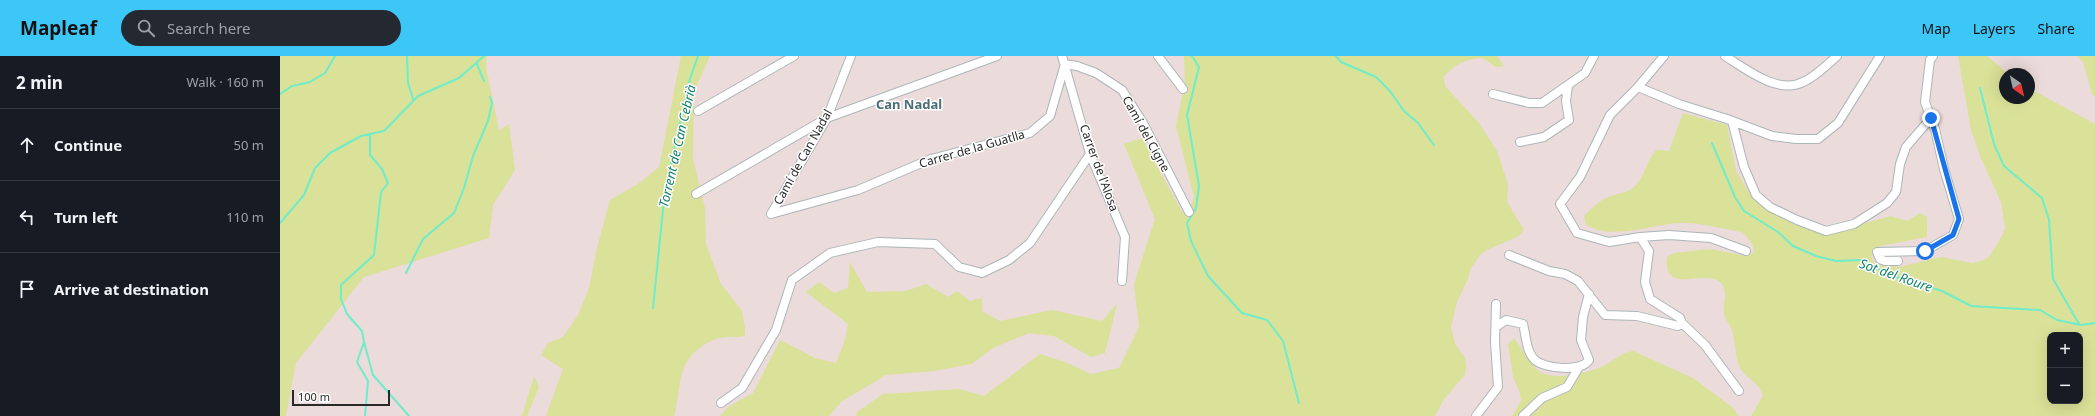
<!DOCTYPE html>
<html lang="en">
<head>
<meta charset="utf-8">
<style>
	body { margin:0; font-family:"Noto Sans",sans-serif; background:#242831; color:#f1f3f6 }
	.controls { position:absolute; right:12px; bottom:12px; display:grid; overflow:hidden; border-radius:8px; box-shadow:0 4px 16px #0002 }
	.controls button { width:36px; height:36px; display:grid; place-items:center; padding:0; border:0; border-bottom:1px solid #363941; background:#171b24; color:#f1f3f6; font:20px sans-serif }
	.compass { position:absolute; left:1719px; top:12px; width:36px; height:36px; border-radius:50%; background:#171b24; box-shadow:0 4px 16px #0002; rotate:146deg }
	.scale { position:absolute; left:12px; bottom:10px; width:98px; box-sizing:border-box; padding-left:4px; border:2px solid #292929; border-top:0; font-size:11px; line-height:14px; white-space:nowrap; color:#292929; -webkit-text-stroke:3px #fff; paint-order:stroke }
	.stop { position:absolute; width:12px; height:12px; margin:-9px; border:3px solid #1a73e8; border-radius:50%; background:#fff }
	.stop.end { background:#1a73e8; border-color:#fff; box-shadow:0 1px 4px #0008 }
	.list { margin:0; padding:0; list-style:none }
	h2 { display:flex; justify-content:space-between; align-items:center; height:52px; margin:0; padding:0 16px; font-size:17px }
	h2 small { font-size:13px; font-weight:400; color:#9ea1a6 }
	.list li { display:grid; grid-template-columns:26px 1fr auto; gap:12px; align-items:center; box-sizing:border-box; height:72px; padding:0 16px; border-top:1px solid #363941 }
	.list b { display:block; font-size:15px; white-space:nowrap }
	.list em { font-size:13px; font-style:normal; color:#9ea1a6 }
	.icon { flex:none; width:22px; height:22px; fill:none; stroke:currentColor; stroke-width:2; stroke-linecap:round; stroke-linejoin:round }
	.map { position:relative; flex:none; width:1815px; height:360px; overflow:hidden }
	header { display:flex; align-items:center; gap:24px; box-sizing:border-box; height:56px; padding:0 20px; background:#3dc7f7; color:#111 }
	header strong { font-size:19px }
	nav { display:flex; gap:22px; margin-inline-start:auto; font-size:14px }
	.search { width:280px; height:36px; background:#242831; display:flex; align-items:center; gap:10px; box-sizing:border-box; padding:0 14px; border-radius:22px; color:#9ea1a6; font-size:15px }
	main { display:flex }
	aside { flex:1; background:#171b24 }
	.map>svg:first-child { display:block }
	.green { fill:#dae198; fill-rule:evenodd }
	.lines { fill:none; stroke-linecap:round; stroke-linejoin:round }
	.stream { stroke:#6fecc8; stroke-width:2 }
	.minor-casing { stroke:#acb6b9; stroke-width:10 }
	.minor { stroke:#fff; stroke-width:8 }
	.route { stroke:#1a73e8; stroke-width:5 }
	.labels { text-anchor:middle; stroke-width:3; stroke-linejoin:round; paint-order:stroke }
	.street-label { font-size:12px; fill:#292929; stroke:#fff }
	.neighbourhood-label { font-size:13px; font-weight:bold; fill:#4a6d79; stroke:#fff }
	.water-label { font-size:13px; font-style:italic; fill:#0f836b; stroke:#fff }
</style>
</head>
<body>
<header>
<strong>Mapleaf</strong>
<div class="search"><svg class="icon" aria-label="search" viewBox="0 0 24 24"><circle cx="10" cy="10" r="6"/><path d="M15 15l6 6"/></svg>Search here</div>
<nav><a>Map</a><a>Layers</a><a>Share</a></nav>
</header>
<main>
<aside>
<h2>2 min<small>Walk · 160 m</small></h2>
<ul class="list">
<li><svg class="icon" aria-label="ahead" viewBox="0 0 24 24"><path d="M12 20V5M6 11l6-6 6 6"/></svg><div><b>Continue</b></div><em>50 m</em></li>
<li><svg class="icon" aria-label="left" viewBox="0 0 24 24"><path d="M17 20v-9H6M10 6l-5 5 5 5"/></svg><div><b>Turn left</b></div><em>110 m</em></li>
<li><svg class="icon" aria-label="arrive" viewBox="0 0 24 24"><path d="M6 21V4h12l-3 4 3 4H6"/></svg><div><b>Arrive at destination</b></div></li>
</ul>
</aside>
<div class="map">
<svg width="1815" height="360" viewBox="0 0 1815 360">
	<rect width="100%" height="100%" fill="#ebdbdb"/>
	<!-- green -->
	<path class="green" d="M0 0H207L206 11 219 75 229 68 235 114 213 149 209 182 84 221 16 307 6 360H0Z
		M401 0H430L414 36 413 103 425 152 426 188 441 228 462 255 465 272V280C456 282 449 280 440 282 423 286 406 300 402 318 398 331 398 346 394 360H266L283 313 261 299 268 287 283 281 298 259 309 232 317 192 330 144 358 128 379 111Z
		M904 0H1217L1224 10 1216 11 1202 2C1186 3 1174 8 1164 21L1165 30 1199 67 1217 95 1228 128 1227 146 1244 174 1239 180 1207 194 1200 199 1190 214 1188 223 1177 246 1171 271 1175 288 1185 302 1186 310 1185 319 1164 343 1155 360H576L577 356 603 338 679 333 704 340 760 298 785 306 811 318 839 312 859 271 854 228 875 163 844 88 862 82 902 156 907 159 914 141 896 70 905 26Z
		M1678 0H1707L1729 18H1725V42H1749V32L1815 68V360H1471L1483 340C1479 324 1464 324 1458 307 1455 296 1455 285 1452 274 1450 268 1445 263 1444 257 1443 246 1449 235 1440 226 1424 213 1383 240 1387 201L1394 197 1430 193 1466 200 1474 196C1473 187 1469 183 1462 176 1443 173 1420 166 1401 167 1371 168 1333 185 1306 169L1304 160C1311 152 1321 143 1331 140 1339 137 1347 137 1354 131 1365 121 1366 105 1376 94L1389 95 1403 57 1447 69 1456 115 1473 143 1513 166 1545 178 1611 160 1627 165 1640 157 1647 161V181L1600 190 1591 200 1595 208 1619 211 1661 201 1692 207 1701 205 1708 202 1713 195 1722 180 1725 172 1721 146 1700 100 1691 74ZM1770 279H1800V345H1770Z
		M1797 0H1815V40L1812 38 1803 6Z
		M570 206 587 236 626 235 646 228 668 241 677 235 690 245 702 242V255L720 265 772 254 822 265 837 248 825 297 811 301 774 280 749 277 713 292 692 308 654 315 606 319 561 346 549 360H440L448 351 473 337 500 284 535 302 556 307 565 284 568 268 526 236 539 226 554 237 568 232Z
		M1234 282C1241 291 1251 310 1260 316 1274 325 1309 317 1323 310 1334 305 1340 297 1353 295L1413 322 1452 351 1459 360H1232L1241 345 1240 337 1233 321 1228 288Z
		M254 320 259 331 247 360H242Z"/>
	<g class="lines">
		<!-- stream -->
		<path class="stream" d="M127 0 128 27 133 43
			M912 0 919 11 907 59 919 130 916 152 907 167 911 185 928 220 962 257 987 264 1003 285 1019 347
			M1056 0 1061 6 1096 21 1110 35 1124 55 1138 67 1154 89
			M197 8 204 25
			M1700 32 1714 88 1724 110 1762 142 1769 164 1773 223 1799 268
			M0 38 12 30 30 26 45 17 55 0
			M1432 87 1455 141 1464 155 1498 176 1513 190 1536 200 1556 205 1580 204 1616 221 1662 235 1691 250 1760 254 1777 264 1801 269 1815 267
			M0 167 24 139 35 112 50 97 81 80 104 75 138 40 179 22 204 0
			M126 217 143 183 174 157 184 132 193 100 208 65 212 47 210 41
			M373 252 385 134 410 23 418 0
			M84 286 93 319 129 360
			M85 360 88 325 77 306 84 286 82 275 67 258 61 243V229L94 199 101 136 108 127 102 113 90 99V78"/>
		<defs>
			<path id="minor" d="M782 0 810 98 845 181 842 225
				M878 0 903 33
				M1445 0C1466 13 1498 39 1523 26 1535 21 1547 9 1557 0
				M1358 31 1399 48 1447 63 1492 80 1516 83H1538L1558 67 1600 0
				M1213 38 1249 47H1262L1305 17 1314 0
				M418 55 514 0
				M1452 65 1464 111 1476 139 1490 151 1517 164 1546 175 1574 168 1607 147 1616 136 1620 108 1626 91 1651 62
				M1240 86 1264 81 1289 64 1286 45 1288 30
				M416 138 547 62 717 0
				M491 158 578 134 651 103 750 77 770 60 785 8 797 10 816 17 842 34 863 67 909 156
				M491 158 547 62 571 0
				M1360 181 1389 179 1431 182 1466 195
				M1229 199 1269 215 1285 218 1298 225 1325 259 1357 260 1398 270 1402 267 1400 262 1370 243 1365 226 1369 195 1360 181 1329 186 1297 177 1280 148 1300 121 1330 59 1358 31 1384 0
				M1618 205H1605L1600 203 1597 196 1645 195 1673 179 1679 163 1664 113 1655 73 1645 46 1650 4 1653 0
				M1402 267 1425 289 1459 335
				M1216 271 1226 264 1243 268C1246 279 1246 296 1255 304 1265 313 1302 316 1309 304L1301 284 1303 261 1309 238
				M441 347 462 332 496 274 512 224 550 197 598 186 655 188 679 211 702 217 729 204 750 187 810 98
				M1196 360 1218 331 1215 286 1216 248
				M1243 360 1262 342 1287 331 1299 311"/>
		</defs>
		<!-- minor casing -->
		<use href="#minor" class="minor-casing"/>
		<!-- minor -->
		<use href="#minor" class="minor"/>
	</g>
	<g class="lines">
		<!-- route -->
		<path class="route" d="M1645 195 1673 179 1679 163 1651 62"/>
	</g>
	<g class="labels">
		<!-- street labels -->
		<g class="street-label">
			<text transform="translate(866 78) rotate(61)" y="4">Camí del Cigne</text>
			<text transform="translate(692 93) rotate(-16)" y="4">Carrer de la Guatlla</text>
			<text transform="translate(523 101) rotate(-61)" y="4">Camí de Can Nadal</text>
			<text transform="translate(819 112) rotate(70)" y="4">Carrer de l'Alosa</text>
		</g>
		<!-- neighbourhood labels -->
		<g class="neighbourhood-label">
			<text x="629" y="53">Can Nadal</text>
		</g>
		<!-- water labels -->
		<g class="water-label">
			<text transform="translate(397 90) rotate(-77)" y="5">Torrent de Can Cebrià</text>
			<text transform="translate(1616 219) rotate(19)" y="5">Sot del Roure</text>
		</g>
	</g>
</svg>
<div class="controls">
<button>+</button>
<button>−</button>
</div>
<svg class="compass" viewBox="-18 -18 36 36"><path d="M0-13l5 13h-10z" fill="#e53935"/><path d="M0 13l5-13h-10z" fill="#9ea1a6"/></svg>
<div class="scale">100 m</div>
<div class="stop" style="left:1645px;top:195px"></div>
<div class="stop end" style="left:1651px;top:62px"></div>
</div>
</main>
</body>
</html>
